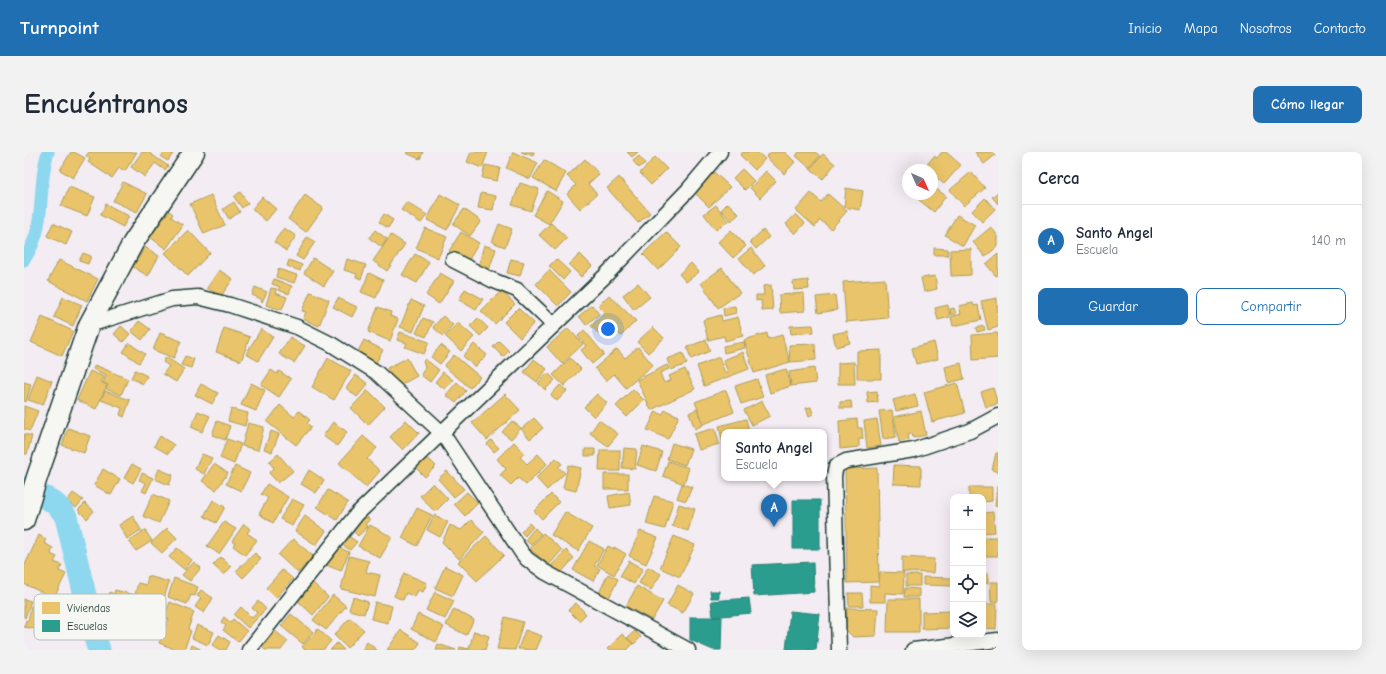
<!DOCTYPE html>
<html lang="es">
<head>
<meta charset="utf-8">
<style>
	body { margin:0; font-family:"Comic Neue",sans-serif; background:#f2f2f3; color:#1f2937 }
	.controls { position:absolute; right:12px; bottom:12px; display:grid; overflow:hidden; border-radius:8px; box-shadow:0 4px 16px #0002 }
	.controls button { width:36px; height:36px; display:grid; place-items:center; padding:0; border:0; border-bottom:1px solid #e0e1e3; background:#fff; color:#1f2937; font:20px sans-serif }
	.compass { position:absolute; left:878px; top:12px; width:36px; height:36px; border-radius:50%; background:#fff; box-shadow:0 4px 16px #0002; rotate:135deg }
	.you { position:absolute; left:584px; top:177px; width:14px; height:14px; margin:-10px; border:3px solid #fff; border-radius:50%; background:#1a73e8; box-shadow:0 0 0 6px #1a73e833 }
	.badge { display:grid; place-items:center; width:26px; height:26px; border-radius:50%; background:#1f6fb2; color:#fff; font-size:13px; font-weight:700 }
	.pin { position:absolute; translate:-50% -33px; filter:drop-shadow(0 1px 2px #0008) }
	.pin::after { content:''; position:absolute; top:21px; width:14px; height:12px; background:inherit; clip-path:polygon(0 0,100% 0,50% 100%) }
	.popup { position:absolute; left:697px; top:277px; width:106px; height:52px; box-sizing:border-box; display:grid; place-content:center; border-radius:8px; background:#fff; filter:drop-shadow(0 1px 3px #0005); font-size:13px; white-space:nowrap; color:#747a83 }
	.popup b { font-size:15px; color:#1f2937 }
	.popup::after { content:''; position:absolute; left:50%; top:100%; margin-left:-8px; border:8px solid transparent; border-top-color:#fff }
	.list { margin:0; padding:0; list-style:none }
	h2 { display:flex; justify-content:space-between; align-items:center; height:52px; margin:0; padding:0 16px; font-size:17px }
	h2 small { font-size:13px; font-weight:400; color:#747a83 }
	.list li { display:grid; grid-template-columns:26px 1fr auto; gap:12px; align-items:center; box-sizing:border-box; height:72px; padding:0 16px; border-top:1px solid #e0e1e3 }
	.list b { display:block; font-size:15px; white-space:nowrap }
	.list p { margin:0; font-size:13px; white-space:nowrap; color:#747a83 }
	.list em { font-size:13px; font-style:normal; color:#747a83 }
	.actions { display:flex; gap:8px; padding:12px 16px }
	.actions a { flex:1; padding:9px 0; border:1px solid #1f6fb2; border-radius:8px; text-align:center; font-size:14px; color:#1f6fb2 }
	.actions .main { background:#1f6fb2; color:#fff }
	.icon { flex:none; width:22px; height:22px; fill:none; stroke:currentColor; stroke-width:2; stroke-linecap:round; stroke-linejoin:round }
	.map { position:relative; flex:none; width:974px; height:498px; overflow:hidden; border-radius:8px }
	header { display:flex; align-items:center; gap:24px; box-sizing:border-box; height:56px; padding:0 20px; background:#1f6fb2; color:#fff }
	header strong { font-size:19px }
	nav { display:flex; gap:22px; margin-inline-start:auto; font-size:14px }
	.intro { display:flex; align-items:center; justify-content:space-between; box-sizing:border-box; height:96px; padding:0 24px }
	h1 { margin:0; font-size:28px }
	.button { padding:10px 18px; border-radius:8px; background:#1f6fb2; color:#fff; font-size:14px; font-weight:700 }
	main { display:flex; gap:24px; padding:0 24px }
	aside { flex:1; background:#fff; border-radius:8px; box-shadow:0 4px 16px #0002 }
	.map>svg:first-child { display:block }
	.homes { fill:#e9c46a; stroke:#ac9c5a }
	.schools { fill:#2a9d8f; stroke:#278074 }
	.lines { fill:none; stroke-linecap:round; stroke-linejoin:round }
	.canal { stroke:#8dd7ef; stroke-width:13 }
	.river { stroke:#8dd7ef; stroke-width:23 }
	.street-casing { stroke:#1f3d34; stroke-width:17 }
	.secondary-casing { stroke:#1f3d34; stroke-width:23 }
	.street { stroke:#f6f6f2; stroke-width:14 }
	.secondary { stroke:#f6f6f2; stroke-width:20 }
	.key { fill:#f6f6f2; stroke:#b6beb9; stroke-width:1 }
	.key-label { font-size:11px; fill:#1f3d34 }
</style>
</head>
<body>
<header>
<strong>Turnpoint</strong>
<nav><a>Inicio</a><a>Mapa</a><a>Nosotros</a><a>Contacto</a></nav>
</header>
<div class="intro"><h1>Encuéntranos</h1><a class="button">Cómo llegar</a></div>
<main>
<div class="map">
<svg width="974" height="498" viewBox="0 0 974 498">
	<rect width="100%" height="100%" fill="#f3ecf2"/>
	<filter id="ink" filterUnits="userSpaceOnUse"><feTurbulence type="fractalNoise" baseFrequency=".025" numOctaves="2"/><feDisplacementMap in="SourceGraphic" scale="8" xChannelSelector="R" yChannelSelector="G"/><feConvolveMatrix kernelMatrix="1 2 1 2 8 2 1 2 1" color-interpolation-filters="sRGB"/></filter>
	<g filter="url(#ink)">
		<!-- homes -->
		<path class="homes" d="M47 0H50L61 6 49 26 36 18Z
			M65 0H113L101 19 95 16 88 26 64 10 66 7 62 4Z
			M118 0H124L144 14 141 18 131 11 121 25 107 15Z
			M140 0H150L144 9 137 5Z
			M383 0H399L396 7 382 1Z
			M447 0H464L458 16 443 10Z
			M489 0 514 11 506 27 482 16Z
			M497 0H510L509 4Z
			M603 0H614L608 5Z
			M719 0H733L741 7 731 18 716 3Z
			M747 0H761L771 10 760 22 742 5Z
			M775 0H791L796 4 786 16 772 4Z
			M918 0H922L937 13 920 32 908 22V18H904L901 15 910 4 913 6Z
			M951 0H974V1L960 12Z
			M799 2 811 12 799 27 786 17Z
			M615 4 621 11 615 16 609 9Z
			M631 5 643 17 627 33 616 21Z
			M561 7 575 22 564 32 573 42 556 57 543 42 552 33 543 24Z
			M520 8 542 21 532 39 509 26Z
			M461 13 476 16 473 29 458 26Z
			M718 17 730 29 721 38 709 26Z
			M742 19 752 29 736 46 726 36Z
			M690 20 706 35 685 55 670 40Z
			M947 20 961 36 940 54 926 38Z
			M595 25 626 61 614 71 583 36Z
			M99 30 123 42 113 60 89 49Z
			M496 31 515 37 507 59 488 53Z
			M908 34 922 44 910 60 890 44 892 42H908Z
			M45 35 71 45 63 64 37 54Z
			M822 36 839 39 836 58 820 55Z
			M523 39 539 49 525 72 509 63Z
			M216 40 224 51 218 56 210 45Z
			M974 40V52L968 45Z
			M457 41 472 44 469 58 454 56Z
			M787 41 797 50 804 42 823 59 807 77 796 68 791 75 772 58Z
			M416 42 436 53 423 78 403 68Z
			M187 43 201 73 180 82 166 52Z
			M281 43 299 56 282 80 264 67Z
			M238 45 252 57 242 69 228 57Z
			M961 46 971 57 958 70 948 59Z
			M210 50 216 60 205 67 199 57Z
			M383 50 403 63 397 71 377 58Z
			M704 51 715 62 707 69 697 58Z
			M82 52 105 64 99 75 76 63Z
			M692 53 704 69 692 78 680 62Z
			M440 57 457 69 446 84 429 72Z
			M145 59 149 62 147 65 159 73 142 97 126 85Z
			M360 62 369 68 364 76 355 70Z
			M772 62 781 71 771 82 762 72Z
			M933 63 951 73 939 94 921 83Z
			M29 71 48 80 42 93 23 84Z
			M527 71 543 86 531 98 515 83Z
			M475 72 488 77 481 95 468 90Z
			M967 75 974 84V94L961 105 949 90Z
			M260 76 272 84 262 99 250 90Z
			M401 76 423 85 414 106 392 96Z
			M164 78 186 101 164 124 141 101Z
			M351 78 363 87 358 95 345 86Z
			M707 78 722 94 709 106 694 90Z
			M739 78 745 85 732 97 726 90Z
			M437 80 455 91 443 111 425 99Z
			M642 80 657 95 634 118 619 102Z
			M367 83 381 92 363 119 349 109Z
			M283 85 291 90 279 108 272 104Z
			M460 93 472 97 465 118 454 115Z
			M121 95 135 104 124 124 109 115Z
			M727 96 741 114 729 123 715 106Z
			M910 96 924 97V103H910Z
			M947 97V123L927 124 926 98Z
			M59 101 67 104 64 112 55 109Z
			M391 102 405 110 393 131 378 123Z
			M556 102 568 114 557 125 545 113Z
			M974 102V123L972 124 962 112Z
			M289 106 309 119 300 134 280 121Z
			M323 107 342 113 337 127 332 125 333 122 320 118Z
			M487 107 500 110 496 124 483 121Z
			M532 107 546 120 539 128 525 114Z
			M35 108 74 127 63 149 24 129Z
			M265 108 278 113 276 119 263 114Z
			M667 111 675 120 662 130 655 122Z
			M698 116 716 141 694 156 677 131Z
			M254 117 273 123 270 131 252 125Z
			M195 118 209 127 197 144 183 136Z
			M525 118 547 140 534 154 512 132Z
			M345 121 359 128 352 146 337 140Z
			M416 121 430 129 415 152 402 143Z
			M911 124 913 137 900 140 897 126Z
			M250 127 268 134 265 142 254 138 256 135 248 132Z
			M861 127 864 166 822 170 819 130Z
			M784 128 785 137 770 138 769 130Z
			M614 131 626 145 610 158 599 143Z
			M747 133 749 158 738 159 737 148 732 149V143H740L739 134Z
			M231 135 243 140 238 150 237 147 228 143Z
			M247 136 253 137 251 141 263 145 258 158 242 153Z
			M441 137 459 147 452 158 435 148Z
			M477 139 491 152 471 172 457 159Z
			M286 140 305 148 295 174 279 167 282 160 278 159Z
			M780 141 781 159 756 161 755 143Z
			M585 143 612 169 597 184 588 175 578 185 567 174 581 161 574 154Z
			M811 143 813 158 794 161 792 145Z
			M39 145 58 153 49 174 30 165Z
			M314 146 333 155 328 165 309 155Z
			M973 146 974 175 964 178 957 149Z
			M387 148 400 154 389 180 376 175Z
			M949 151 950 154 954 153 957 168 929 174 927 165 937 162 935 154Z
			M568 153 575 162 562 173 555 164Z
			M924 153 926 165 914 168 911 156Z
			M711 154 712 161 700 164 699 156Z
			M354 155 367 160 366 164 374 167 366 189 344 180Z
			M494 156 510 171 496 186 480 170Z
			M930 156 932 162 927 163 926 157Z
			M697 163 698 169 714 165 719 184 701 189 700 184 684 188 679 168Z
			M419 164 429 173 419 184 409 175Z
			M18 165 49 179 38 204 7 190Z
			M399 166 409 170 402 185 392 181Z
			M454 166 464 176 456 184 446 174Z
			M115 169 126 177 118 188 107 179Z
			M434 171 450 185 437 199 421 184Z
			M789 173 790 180 767 182 766 174Z
			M97 174 106 182 99 190 90 182Z
			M960 174 961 178 953 180 952 176Z
			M629 175 640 186 624 201 613 190Z
			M200 176 226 185 217 209 192 200Z
			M544 176 559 192 538 212 523 195Z
			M237 177 249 185 234 209 222 202Z
			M560 178 580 202 568 212 557 198 562 194 554 184Z
			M823 179 826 191 812 195 809 182Z
			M376 180 405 190 400 202 381 195 383 191 373 188Z
			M136 181 157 189 150 206 129 198Z
			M743 181 744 187 758 183 766 210 730 221 720 188Z
			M974 181V206L949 208 948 183Z
			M266 185 281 194 270 211 255 202Z
			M340 188 359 198 351 213 332 203Z
			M682 188 686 199 667 207 663 195Z
			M475 189 485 199 479 205 469 195Z
			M720 190 721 196 700 201 699 194Z
			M910 190 914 207 892 212 888 196Z
			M105 191 121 202 115 211 99 200Z
			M450 192 463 203 451 215 439 204Z
			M791 192 792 208 766 210 765 193Z
			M417 193 426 200 416 212 407 205Z
			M614 195 629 213 602 236 590 222 582 229 571 216 593 197 601 206Z
			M857 198V227H833V199Z
			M719 200 725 217 680 234 673 214 695 205 701 221 704 220 699 208Z
			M659 201 663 212 647 218 643 207Z
			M430 203 456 225 446 236 420 214Z
			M161 204 170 207 167 216 157 213Z
			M142 205 160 217 152 230 139 222 145 214 139 210Z
			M304 206 327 219 310 248 288 235Z
			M383 206 393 224 373 235 363 216Z
			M546 206 557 217 540 234 529 223Z
			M401 207 415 218 406 230 397 223 401 215 399 210Z
			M510 207 523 217 513 230 500 220Z
			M830 210 831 232H814V211Z
			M937 211 940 227 924 231 921 215Z
			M71 213 104 227 97 243 82 237 84 233 79 231 82 223 69 217Z
			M643 213 645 217 636 221 640 231 647 228 645 224 661 217 671 237 627 258 613 228Z
			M790 216 792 231 767 234 765 220Z
			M762 217 767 234 746 241 741 223Z
			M111 218 123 224 119 232 107 226Z
			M247 218 253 222 255 219 267 227 255 245 237 233Z
			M66 219 80 225 77 230 83 233 72 257 53 248Z
			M419 220 429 228 421 237 411 230Z
			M524 221 531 228 521 238 514 231Z
			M13 223 28 229 19 253 4 248Z
			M332 223 344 232 333 245 322 236Z
			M733 227 739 245 717 252 711 234Z
			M0 230 7 232 2 250 0 249Z
			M433 230 442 239 432 251 422 243Z
			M227 231 241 238 232 259 217 253Z
			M933 231 941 261 908 270 900 240Z
			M177 232 194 241 188 252 171 243Z
			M536 233 543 239 533 249 527 243Z
			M969 236 974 252 962 255 957 240Z
			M609 237 620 248 603 265 592 254Z
			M344 238 361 255 344 273 327 256Z
			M702 238 710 260 680 272 671 250Z
			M81 239 106 248 100 265 96 263 98 256 77 248Z
			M853 239 854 250 844 251 843 240Z
			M481 242 496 258 463 288 448 271Z
			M573 242 583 251 570 265 560 255Z
			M891 242 894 254 872 259 869 248Z
			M738 249 746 264 728 273 720 258Z
			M827 249 828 256H816V250Z
			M256 253 270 265 275 259 286 268 283 271 287 275 272 293 243 270Z
			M0 254 14 259 6 279 0 277Z
			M787 255 789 262 785 264 782 256Z
			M207 257 224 261 221 274 204 269Z
			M673 257 679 273 671 277 665 261Z
			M641 258 655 264 644 287 623 278 632 259 638 263Z
			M868 258 872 285 859 287 855 259Z
			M174 259 186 264 178 280 167 275Z
			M897 259 902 283 889 286 888 281 884 282 885 288 875 290 870 265Z
			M510 266 519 276 506 287 497 277Z
			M722 267 725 280H700V291H699L695 274Z
			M833 267 834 276H838L839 287H835V295L816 297 815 269Z
			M853 267 857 294 843 296 840 269Z
			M382 268 395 281 379 298 366 285Z
			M575 268 594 282 584 294 566 281Z
			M193 269 206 274 201 288 188 283Z
			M488 269 497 276 487 287 478 280Z
			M309 270 323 280 313 294 299 284Z
			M224 271 240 275 234 298 218 294Z
			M44 276 66 284 60 301 38 293Z
			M691 276 695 292 675 298 670 282Z
			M247 279 255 282 248 300 240 297Z
			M0 282 8 284 3 302H0Z
			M136 284 150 293 144 302 130 294Z
			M339 284 353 296 343 307 356 319 342 335 315 311Z
			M203 287 217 292 210 312 196 306Z
			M467 288 475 296 470 300 463 292Z
			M490 290 501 301 496 305 503 312 514 302 523 312 502 333 494 326 487 333 476 323 482 317 473 307Z
			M648 291 667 297 661 313 643 307Z
			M619 294 638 300 632 319 613 313Z
			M600 296 613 297 611 317 598 316Z
			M561 297H571V304H561Z
			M576 298H596V319H575Z
			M972 301H974V320L968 318Z
			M178 302 188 306 180 322 171 317Z
			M254 302 269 319 254 331 245 321 250 316 245 310Z
			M402 304 412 314 401 325 391 315Z
			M532 306 538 312 534 315 541 321 523 338 512 326Z
			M644 309 665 316 660 332 639 324Z
			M108 312 117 317 109 331 100 326Z
			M190 312 204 321 192 338 178 329Z
			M544 313 557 316 552 339 539 336Z
			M870 313 897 314V333L869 332Z
			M211 314 226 321 217 339 202 332Z
			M853 316 855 430 823 431 821 317Z
			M79 317 96 327 87 343 70 333Z
			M135 317 149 323 145 333 131 327Z
			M285 318 300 328 292 341 277 332Z
			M423 319 440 337 430 345 414 327Z
			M118 321 129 326 122 341 118 339 122 331 115 328Z
			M580 322H604V337H580Z
			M409 331 424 347 411 360 396 344Z
			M243 332 264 345 249 371 235 362 244 346 237 342Z
			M658 332 668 335 662 349 653 346Z
			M945 335H968V349L959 350V345H945Z
			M973 335H974V354L971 353Z
			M304 338 324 350 313 368 293 355Z
			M443 340 454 351 441 364 430 352Z
			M605 340 607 353 586 356 584 344Z
			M49 341 59 348 52 356 43 349Z
			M129 342 145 349 135 371 119 364Z
			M527 342 535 350 518 367 510 359Z
			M630 344 649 349 641 377 622 372Z
			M268 347 280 353 268 374 256 367Z
			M189 348 201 355 192 371 180 364Z
			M61 351 70 359 63 367 54 358Z
			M655 352 671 357 664 379 648 374Z
			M393 356 408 363 393 394 378 386Z
			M541 360 568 376 554 399 527 383Z
			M969 360 971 380 959 381V361Z
			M341 363 346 368 341 372 344 375 334 384 327 377Z
			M410 363 424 370 416 385 403 378Z
			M109 364 117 378 103 387 95 373Z
			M281 364 302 379 292 393 271 379Z
			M447 368 460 380 435 407 418 390 426 373 437 378Z
			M200 370 212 377 195 402 183 394Z
			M505 371 509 375 501 384 497 380Z
			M220 372 226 377 223 381 233 388 221 403 209 394 211 391 208 389Z
			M346 373 368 385 356 406 334 394Z
			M143 376 153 386 138 401 127 391Z
			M511 376 517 382 507 393 501 388Z
			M121 378 128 389 112 399 105 389Z
			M616 379 634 386 622 412 605 404Z
			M519 381 538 398 525 413 506 397Z
			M15 383 22 387 20 391 29 396 27 402 33 405 30 410 38 413 35 419 42 422 30 446 0 432V415Z
			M323 383 333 390 326 398 317 392Z
			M462 384 480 403 453 429 434 410Z
			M650 384 671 393 656 425 636 416Z
			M960 385H974V404H960Z
			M269 387 289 404 274 421 254 403Z
			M565 389 580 397 570 414 576 417 569 429 549 418Z
			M311 394 325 400 317 419 302 413Z
			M584 394 590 397V395L602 402 590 423 573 413Z
			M153 396 168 408 161 418 145 405Z
			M542 398 550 406 536 422 527 414Z
			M231 401 237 407 219 426 212 419Z
			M325 404 345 409 342 420 356 423 351 445 317 437Z
			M197 405 207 415 200 423 189 413Z
			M878 405 910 407 909 421 878 420Z
			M605 409 619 417 610 432 596 424Z
			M170 410 177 416 166 429 158 423Z
			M421 414 439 423 429 444 411 436Z
			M624 415 637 422 627 438 615 431Z
			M258 418 269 427 252 446 242 436Z
			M856 420 880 421 879 442 861 441V450H846V433L855 434Z
			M380 421 403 431 399 440 394 438 391 445 382 441 379 448 370 444Z
			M584 422 594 427 584 448 574 443Z
			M959 422H964V431H959Z
			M882 423H896V434H882Z
			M124 424 145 430 134 466 111 460 107 475 103 474 102 479 90 476 95 455 83 451 86 440 90 442 91 438 111 443 114 431 122 433Z
			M899 425 929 426V434L899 433Z
			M150 426 174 435 171 444 167 443 163 452 144 445Z
			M966 430H974V450H967Z
			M289 431 304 445 289 463 274 449Z
			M654 433 670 442 659 461 643 453Z
			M613 434 639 449 628 468 602 454Z
			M881 436 895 437V445H880Z
			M177 438 189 446 180 461 171 455 177 446 173 444Z
			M411 440 430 449 421 467 402 458Z
			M824 441H838L839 454H825Z
			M309 443 322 454 302 478 289 468Z
			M329 445 344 450 340 462 325 458Z
			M0 447 7 449 1 466 0 465Z
			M864 447H895V480H863Z
			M46 448 49 475 29 478 26 450Z
			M234 449 242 457 224 476 210 463 217 455 228 466 233 461 228 456Z
			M146 450 170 460 164 477 167 479 160 498H153L135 491 138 484 131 481 135 471 142 473 145 467 140 465Z
			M351 450 368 454 364 471 347 467Z
			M552 451 562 462 555 469 544 458Z
			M960 452H973L972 477 959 476Z
			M7 454 22 457 19 478 0 475 2 468 4 469Z
			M823 456 854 457 852 484 829 485 822 478Z
			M430 457 450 468 442 483 422 473Z
			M929 459V476L898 477V460Z
			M267 462 289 480 279 492 257 474Z
			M394 462 420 475 412 490 387 477Z
			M200 465 206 470 209 467 223 479 214 490 199 478 202 474 197 470Z
			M481 465 499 470 491 498 473 497Z
			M326 466 340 478 323 496 310 483Z
			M173 473 190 480 184 493 168 486Z
			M294 477 307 489 299 498H281L278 495Z
			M377 478 396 491 391 498H363Z
			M501 478 518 484 512 498 494 497Z
			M251 479 264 489 257 498H241L238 495Z
			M450 479 465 484 461 498H435L436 495 445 497Z
			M611 479 617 485 610 492 603 486Z
			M598 482 609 492 603 498H584L583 497Z
			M195 483 206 490 202 498H196L188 493Z
			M343 490 353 498H338Z
			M313 491 320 498H306Z
			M414 492 432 498H412Z
			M168 493 176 497V498H166Z"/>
		<!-- schools -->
		<path class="schools" d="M769 348H796V397H769Z
			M789 410 790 440 730 444 728 413Z
			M686 439H695V446H687Z
			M725 446 727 461 689 465 687 449Z
			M766 459 796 462 792 498H762Z
			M666 465H698L697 498H689L666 488Z"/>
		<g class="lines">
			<!-- canal -->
			<path class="canal" d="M0 108C7 97 12 86 14 74 19 49 16 24 24 0"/>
			<!-- river -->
			<path class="river" d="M0 336C17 344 32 347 42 365L72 489 75 498"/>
			<defs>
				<path id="street" d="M429 108 468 128 493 138 530 173
					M65 173 148 147 174 145 206 153 273 175 307 192 352 220 418 281 498 401 503 407 521 420 664 498
					M225 498 333 362 580 125 664 38 696 0
					M815 498 810 324 812 314 822 309 890 298 946 279 974 264
					M889 498 974 488"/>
				<path id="secondary" d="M0 368 13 325 65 173 109 91 170 0"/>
			</defs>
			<!-- street casing -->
			<use href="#street" class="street-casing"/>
			<!-- secondary casing -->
			<use href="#secondary" class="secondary-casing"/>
			<!-- street -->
			<use href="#street" class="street"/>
			<!-- secondary -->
			<use href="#secondary" class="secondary"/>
		</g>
	</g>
	<!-- legend -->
	<rect x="10" y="442" width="132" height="46" rx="6" class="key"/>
	<rect x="18" y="450" width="18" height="12" fill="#e9c46a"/>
	<rect x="18" y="468" width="18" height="12" fill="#2a9d8f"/>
	<g class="key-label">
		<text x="43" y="460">Viviendas</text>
		<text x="43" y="478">Escuelas</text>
	</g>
</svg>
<div class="controls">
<button>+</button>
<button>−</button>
<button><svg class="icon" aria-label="locate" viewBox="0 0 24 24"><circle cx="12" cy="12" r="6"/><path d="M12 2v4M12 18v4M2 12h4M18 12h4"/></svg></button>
<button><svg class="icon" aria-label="layers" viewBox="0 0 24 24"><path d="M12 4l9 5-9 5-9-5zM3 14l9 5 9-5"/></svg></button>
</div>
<svg class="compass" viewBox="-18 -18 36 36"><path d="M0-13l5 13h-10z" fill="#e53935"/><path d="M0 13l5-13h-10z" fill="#747a83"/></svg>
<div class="you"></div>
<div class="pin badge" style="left:750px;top:375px">A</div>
<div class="popup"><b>Santo Angel</b>Escuela</div>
</div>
<aside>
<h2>Cerca<small></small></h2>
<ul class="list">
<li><span class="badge">A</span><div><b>Santo Angel</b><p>Escuela</p></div><em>140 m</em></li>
</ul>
<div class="actions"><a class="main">Guardar</a><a>Compartir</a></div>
</aside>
</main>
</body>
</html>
